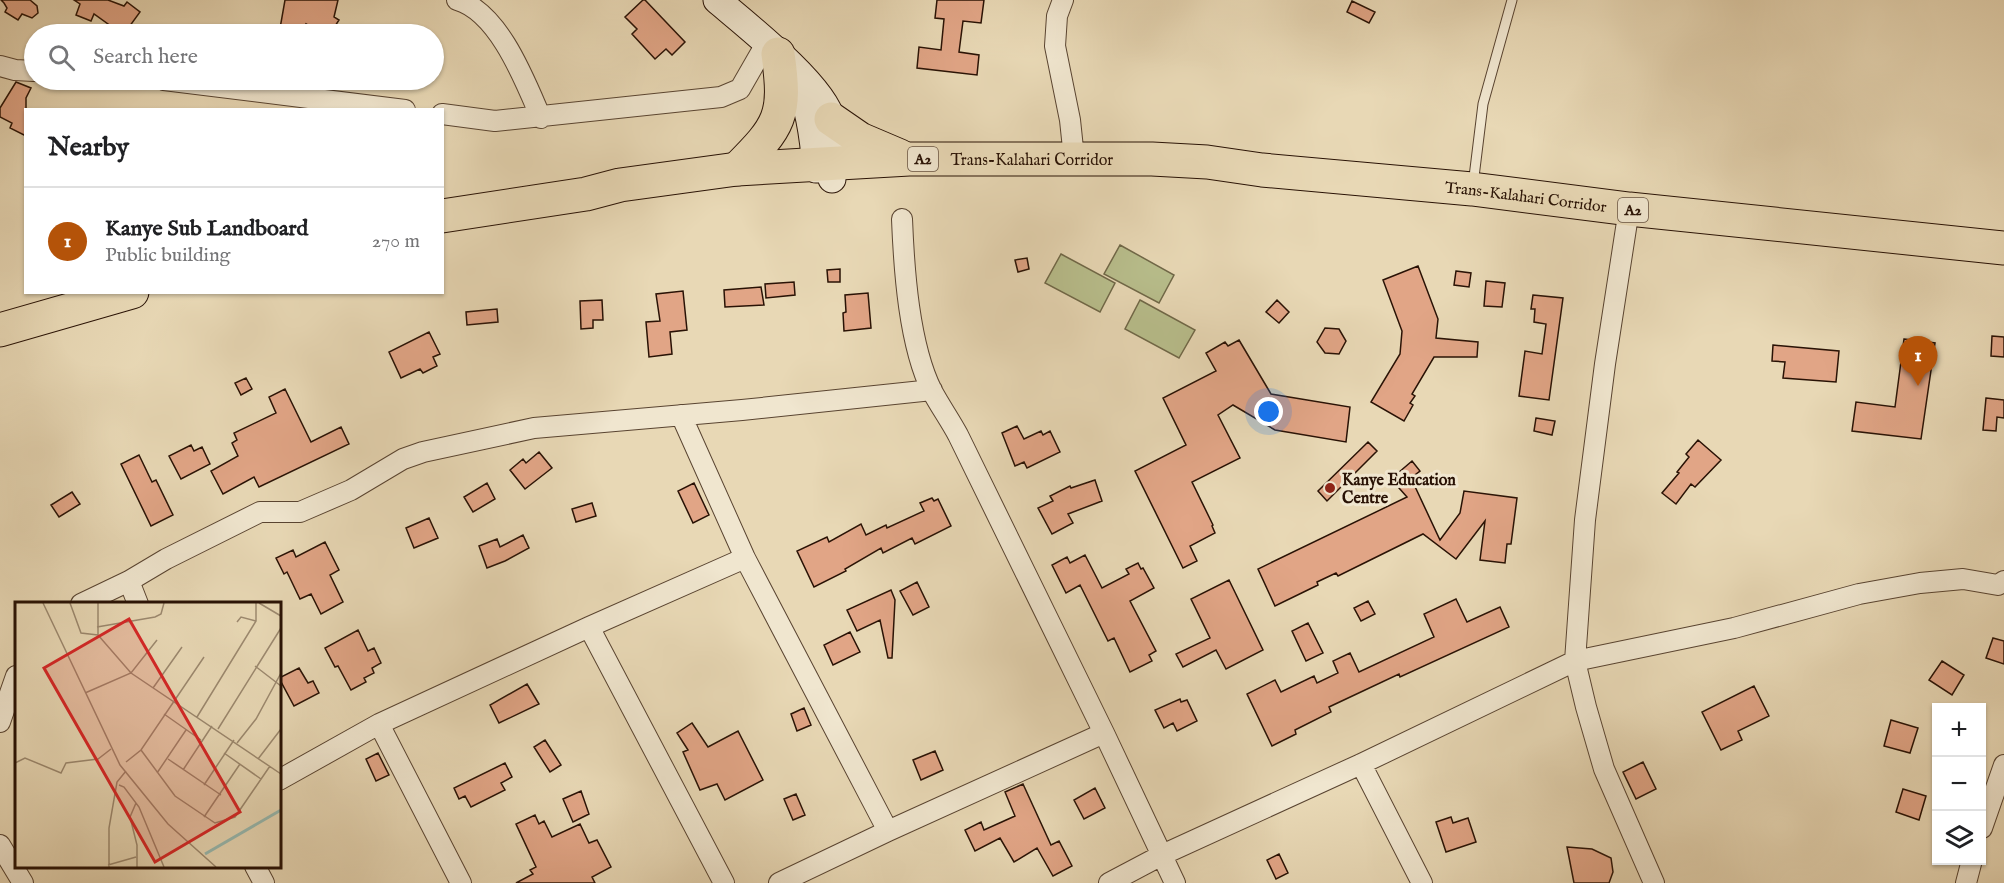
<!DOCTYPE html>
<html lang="en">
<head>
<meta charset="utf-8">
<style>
	body { margin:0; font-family:"IM FELL English",serif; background:#f6f6f6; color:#202124 }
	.controls { position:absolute; right:18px; bottom:18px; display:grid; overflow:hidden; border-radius:0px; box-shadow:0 2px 4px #0004 }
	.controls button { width:54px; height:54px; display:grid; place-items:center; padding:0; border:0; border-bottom:2px solid #e0e0e0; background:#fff; color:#202124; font:30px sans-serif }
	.you { position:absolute; left:1269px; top:412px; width:21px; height:21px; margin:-15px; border:4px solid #fff; border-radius:50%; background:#1a73e8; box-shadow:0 0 0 9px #1a73e833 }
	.badge { display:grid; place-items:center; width:39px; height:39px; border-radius:50%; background:#b45309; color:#fff; font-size:20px; font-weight:700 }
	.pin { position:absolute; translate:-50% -50px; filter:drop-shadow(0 2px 3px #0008) }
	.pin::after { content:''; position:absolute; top:32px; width:21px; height:18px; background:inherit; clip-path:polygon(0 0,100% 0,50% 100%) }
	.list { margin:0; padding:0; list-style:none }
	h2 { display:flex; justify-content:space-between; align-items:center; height:78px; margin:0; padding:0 24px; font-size:26px }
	h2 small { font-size:20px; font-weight:400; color:#757577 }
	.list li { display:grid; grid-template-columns:39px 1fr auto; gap:18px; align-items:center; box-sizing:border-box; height:108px; padding:0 24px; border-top:2px solid #e0e0e0 }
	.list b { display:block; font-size:22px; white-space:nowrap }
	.list p { margin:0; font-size:20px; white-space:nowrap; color:#757577 }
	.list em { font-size:20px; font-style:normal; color:#757577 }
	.icon { flex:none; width:33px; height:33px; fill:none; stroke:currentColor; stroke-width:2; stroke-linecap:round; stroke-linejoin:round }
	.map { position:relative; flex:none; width:2004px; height:883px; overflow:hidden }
	.search { position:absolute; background:#fff; box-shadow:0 2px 4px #0004; left:24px; top:24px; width:420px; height:66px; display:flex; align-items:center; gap:15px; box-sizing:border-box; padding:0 21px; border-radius:33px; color:#757577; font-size:22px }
	.panel { position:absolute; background:#fff; box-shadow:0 2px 4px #0004; left:24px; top:108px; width:420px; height:186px; border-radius:0px }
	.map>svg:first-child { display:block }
	.green { fill:#b8be8c; stroke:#706848; stroke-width:1.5 }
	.building { fill:#e1a586; stroke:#291205; stroke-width:1.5 }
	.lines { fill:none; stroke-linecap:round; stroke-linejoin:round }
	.lane-casing { stroke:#594431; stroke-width:11 }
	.street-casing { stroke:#594431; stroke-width:22 }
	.secondary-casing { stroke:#291205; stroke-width:29 }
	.highway-casing { stroke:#291205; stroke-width:35 }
	.lane { stroke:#f0e6cf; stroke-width:9 }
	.street { stroke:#f0e6cf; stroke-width:20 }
	.secondary { stroke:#f0e6cf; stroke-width:27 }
	.highway { stroke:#e8d8b5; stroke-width:33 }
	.poi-dot { fill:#8f2418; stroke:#f0e6cf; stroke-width:2 }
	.labels { text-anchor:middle; stroke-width:6; stroke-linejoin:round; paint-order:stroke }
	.shield { fill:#f0e6cf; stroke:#655242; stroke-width:1.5 }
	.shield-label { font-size:15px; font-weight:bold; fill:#291205 }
	.street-label { font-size:16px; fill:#291205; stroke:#f0e6cf }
	.poi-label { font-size:16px; font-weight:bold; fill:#291205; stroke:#f0e6cf; text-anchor:start }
	.inset-river { fill:none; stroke:#97b9b0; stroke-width:3 }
	.inset-road { fill:none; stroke:#9c896f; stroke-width:1.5 }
	.view { fill:#d62828; fill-opacity:0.15; stroke:#d62828; stroke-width:3 }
	.inset-edge { fill:none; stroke:#291205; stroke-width:3 }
</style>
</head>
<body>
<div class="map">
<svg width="2004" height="883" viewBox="0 0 2004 883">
	<rect width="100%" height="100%" fill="#e8d8b5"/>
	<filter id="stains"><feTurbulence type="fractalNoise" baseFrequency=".00333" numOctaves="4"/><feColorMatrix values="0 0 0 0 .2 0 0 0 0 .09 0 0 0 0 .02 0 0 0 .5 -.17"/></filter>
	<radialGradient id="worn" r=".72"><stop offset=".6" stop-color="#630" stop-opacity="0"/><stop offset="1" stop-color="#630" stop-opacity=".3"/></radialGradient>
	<!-- green -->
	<path class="green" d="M1120 245 1174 275 1159 303 1104 274Z
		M1061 254 1115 283 1100 312 1045 283Z
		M1140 300 1195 330 1179 358 1125 329Z"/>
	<!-- building -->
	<path class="building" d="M1 0H30L37 6 38 13 32 18 22 14 18 20 5 12 7 8 4 3Z
		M74 0H108L124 6 127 2 140 12 124 34H122L94 14 91 21 76 15 80 4Z
		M285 0H338L334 17 339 20 330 34H325L306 24 304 34H279Z
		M643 0H645L685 42 672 55 666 49 655 59 632 34 637 29 625 17Z
		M937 0H984L981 23 963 21 959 52 979 55 977 75 917 68 919 47 941 50 944 19 935 18Z
		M1352 1 1375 12 1369 23 1347 12Z
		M16 82 31 88 26 98V136L10 128 12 123 0 117V108Z
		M1027 258 1029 269 1018 272 1015 260Z
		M1418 266 1438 319 1436 338 1478 342 1477 357H1434L1412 394 1415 396 1410 403 1413 405 1404 421 1371 402 1400 354 1402 331 1383 280Z
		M840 269V282H828L827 270Z
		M1456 271 1471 273 1469 287 1454 285Z
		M1486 281 1505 283 1502 307 1484 306Z
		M794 282 795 295 766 298 765 284Z
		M761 287 764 305 725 307 724 290Z
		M683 291 687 330 670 332 672 354 649 357 646 322 660 321 656 294Z
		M868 293 871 328 844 331 843 313 846 312 845 295Z
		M1533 295 1563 298 1549 400 1519 396 1525 351 1542 354 1546 324 1534 322 1535 309H1531Z
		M602 300 603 320H593V328L581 329 580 301Z
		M1277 300 1289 312 1279 323 1266 312Z
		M497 309 498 322 467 325 466 312Z
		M1325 328 1339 329 1346 341 1339 354 1325 353 1317 342Z
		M429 332 440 354 433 357 437 366 423 373 420 369 401 378 389 352Z
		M1992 336 2004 337V357L1991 356Z
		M1904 339 1935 343 1921 439 1852 431 1856 402 1895 407Z
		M1239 340 1271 394 1350 407 1346 442 1275 430 1233 405 1218 415 1240 458 1192 482 1213 525 1212 526 1215 533 1190 546 1197 561 1183 568 1135 471 1186 445 1163 398 1216 371 1206 353 1225 342 1228 346Z
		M1773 345 1839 351 1836 382 1783 378 1785 362 1772 361Z
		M246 378 252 389 241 395 235 383Z
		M285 389 311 442 341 427 349 444 259 487 254 477 223 494 211 471 238 456 232 443 237 440 234 433 276 413 269 397Z
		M1986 398 2004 400V418L1997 417 1996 431 1983 430Z
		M1536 418 1555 421 1552 435 1534 431Z
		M1017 426 1024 439 1041 431 1043 435 1050 431 1060 452 1027 468 1024 462 1015 466 1002 433Z
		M1698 440 1721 460 1695 487 1691 484 1676 504 1662 493 1679 473 1677 472 1689 457 1686 454Z
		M1368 442 1377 451 1327 501 1318 491Z
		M191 445 194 451 202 447 210 464 181 479 169 456Z
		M539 452 552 468 525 489 510 470 523 459 526 463Z
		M139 455 152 482 156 480 173 515 151 526 121 464Z
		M1412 461 1420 471 1411 478 1440 540 1460 513 1464 491 1517 498 1511 544H1507L1505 563 1480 560 1485 521 1456 559 1423 534 1338 576 1336 573 1317 582 1318 585 1275 606 1258 569 1407 497 1391 479Z
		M1095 480 1102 501 1068 514 1073 523 1052 534 1038 508 1053 501 1050 496 1070 486 1071 488Z
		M487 483 495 499 473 512 464 497Z
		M694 483 709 515 693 523 678 491Z
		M72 492 80 504 59 517 51 505Z
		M932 498 934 501 938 499 951 526 915 544 912 538 883 553 881 548 845 569 846 571 814 587 797 551 827 537 829 542 861 524 866 535 886 525 887 528 924 511 920 503Z
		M592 503 596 516 576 522 572 509Z
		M429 518 438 538 414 548 406 528Z
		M523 535 529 548 505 561 487 568 479 546 497 539 500 547Z
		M325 542 339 570 330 575 343 602 321 614 311 594 300 599 287 572 284 574 276 558 293 550 296 557Z
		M1085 555 1102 588 1129 574 1126 569 1138 563 1141 569 1143 568 1154 588 1130 601 1156 651 1149 655 1152 661 1130 672 1114 638 1108 641 1080 585 1066 593 1052 565 1067 557 1070 563Z
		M1229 580 1263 650 1226 669 1216 650 1183 667 1176 654 1210 638 1191 599Z
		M917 582 929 607 913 615 900 591Z
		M891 590 895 600 892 658H888L880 620 857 631 847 610Z
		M1456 599 1467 622 1500 607 1509 627 1400 677 1399 674 1329 707 1331 712 1295 730 1296 734 1272 746 1247 694 1275 680 1281 692 1314 676 1317 683 1338 673 1333 661 1350 653 1359 672 1434 637 1424 614Z
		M1368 601 1375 614 1361 621 1354 608Z
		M1308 623 1323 653 1306 661 1292 631Z
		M358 630 368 651 374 648 381 663 372 668 374 673 364 678 366 682 351 690 338 666 335 667 325 648Z
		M850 632 860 652 833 665 824 645Z
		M1993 638 2004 641V664L1986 658Z
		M1942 661 1964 675 1952 695 1929 680Z
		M299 668 308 683 313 681 319 693 294 706 279 678Z
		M527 684 539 704 499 723 490 705Z
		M1754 686 1769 716 1738 731 1742 740 1721 750 1702 712Z
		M1180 699 1181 702 1187 700 1197 721 1177 731 1173 723 1164 728 1155 710Z
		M804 708 811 725 797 731 791 714Z
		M1891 720 1918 728 1910 753 1884 746Z
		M692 723 708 747 738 731 763 780 725 800 717 784 700 790 683 752 688 750 677 733Z
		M545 740 561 765 550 772 534 747Z
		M935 751 943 770 921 780 913 760Z
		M378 753 389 775 376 781 366 759Z
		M1643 762 1656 789 1636 799 1623 772Z
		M505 763 512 777 501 783 505 790 471 807 465 796 459 799 454 788Z
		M1023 784 1051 845 1059 841 1072 866 1053 876 1037 848 1014 862 1000 838 975 851 965 830 981 822 984 830 1015 816 1005 792Z
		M1095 788 1105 808 1084 819 1074 800Z
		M1903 789 1926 796 1919 820 1896 812Z
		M581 791 589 814 573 822 563 799Z
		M796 794 805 815 793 820 784 799Z
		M535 815 539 824 544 821 552 837 580 824 589 843 597 840 611 867 592 877 595 883H516L533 874 530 870 536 867 516 824Z
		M1451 817 1453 823 1468 818 1476 842 1446 852 1436 822Z
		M1567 847 1592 849 1611 858 1613 872 1609 883H1574Z
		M1279 854 1288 873 1276 879 1267 860Z"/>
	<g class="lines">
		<defs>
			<path id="lane" d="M1473 185 1483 104 1512 0"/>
			<path id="street" d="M457 0C499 12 525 81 541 118
				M1063 0 1057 16 1055 46 1070 120 1074 158
				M0 66 15 70 34 71
				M164 80 405 110
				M442 114 495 121 721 97 740 89 767 42
				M1629 209 1605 364 1585 520 1575 661 1586 707 1604 769 1654 883
				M902 219C904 270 909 345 932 391 940 406 950 420 958 435L1104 733 1175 883
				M681 415 745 558 888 831
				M129 581 138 604
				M81 604 129 581 166 559 260 512H300L351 490 403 459 423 452 534 428 742 410 932 390
				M589 627 724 883
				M0 722 16 676
				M379 724 461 883
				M1361 764 1422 883
				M279 780 379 724 589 627 745 558
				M1982 828 2004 765
				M0 845 23 883
				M255 866 264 883
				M779 883 888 831 1104 733
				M1109 883 1162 855 1361 764 1575 661 1734 628 1859 594 1920 583 1963 579 1998 585 2004 581
				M1966 883 1972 860"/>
			<path id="secondary" d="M717 0C744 23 824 86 831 119 834 138 832 160 832 179
				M798 81C810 108 814 139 816 169"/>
			<g id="highway">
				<path d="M831 119 860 139 900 156"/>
				<path d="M737 169C780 126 787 116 778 54"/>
				<path id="s1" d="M442 216 586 194 620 185 737 169 909 159H1152L1207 162 1262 170 1472 189 1629 209 2004 248"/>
				<path d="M0 330 132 292"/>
			</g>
		</defs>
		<!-- lane casing -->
		<use href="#lane" class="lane-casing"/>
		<!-- street casing -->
		<use href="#street" class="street-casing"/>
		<!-- secondary casing -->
		<use href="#secondary" class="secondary-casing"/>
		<!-- highway casing -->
		<use href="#highway" class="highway-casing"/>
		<!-- lane -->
		<use href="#lane" class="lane"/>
		<!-- street -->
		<use href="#street" class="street"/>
		<!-- secondary -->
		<use href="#secondary" class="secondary"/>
		<!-- highway -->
		<use href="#highway" class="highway"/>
	</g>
	<!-- markers -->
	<circle class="poi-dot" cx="1330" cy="488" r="6"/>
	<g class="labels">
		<!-- shield labels -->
		<g class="shield">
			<rect x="908" y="147" width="30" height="24" rx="4.5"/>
			<rect x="1618" y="198" width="30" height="24" rx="4.5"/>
		</g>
		<g class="shield-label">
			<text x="923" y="164">A2</text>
			<text x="1633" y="215">A2</text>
		</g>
		<!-- street labels -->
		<g class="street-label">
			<text dy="6" stroke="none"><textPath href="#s1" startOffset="594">Trans-Kalahari Corridor</textPath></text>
			<text dy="6" stroke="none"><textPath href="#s1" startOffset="1090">Trans-Kalahari Corridor</textPath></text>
		</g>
		<!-- poi labels -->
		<g class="poi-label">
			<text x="1342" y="485">Kanye Education<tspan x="1342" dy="18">Centre</tspan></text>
		</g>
	</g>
	<!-- overview -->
	<g transform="translate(15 602)">
		<rect width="266" height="266" fill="#e8d8b5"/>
		<path class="inset-river" d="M190 252 266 208"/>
		<path class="inset-road" d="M28 1 105 163 153 222 201 265M55 1 66 31 83 33M83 1V33L116 71 266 172M244 1 266 14M222 20 226 15 241 19M82 25 140 15 146 12 149 1M240 64 266 84M138 86 167 45M70 91 116 71 142 38M149 112 186 138M182 115 241 19V1M203 127 266 26M222 141 241 117 266 71M126 148 160 194 200 221 220 215 255 164M209 151 246 177M153 157 206 193M243 157 266 127M111 160 126 148 189 55M0 161 10 156 46 171 51 161 83 157 96 147M168 168 197 124M142 171 171 128M104 183 109 185 124 205 149 265M189 183 219 138M121 201 115 215 122 243V265M189 215 225 162M93 263 121 255M94 265V226L102 180 111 169"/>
		<path class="view" d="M114 17 225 210 140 260 29 66Z"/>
		<rect width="266" height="266" class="inset-edge"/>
	</g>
	<rect width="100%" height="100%" filter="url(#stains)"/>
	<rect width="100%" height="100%" fill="url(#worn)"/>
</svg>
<div class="controls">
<button>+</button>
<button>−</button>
<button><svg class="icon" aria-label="layers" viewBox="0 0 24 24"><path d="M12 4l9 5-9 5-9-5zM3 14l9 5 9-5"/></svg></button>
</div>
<div class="you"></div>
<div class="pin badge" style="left:1918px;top:386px">1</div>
<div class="search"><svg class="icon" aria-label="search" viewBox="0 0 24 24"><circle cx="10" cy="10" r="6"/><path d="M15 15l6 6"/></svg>Search here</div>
<section class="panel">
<h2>Nearby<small></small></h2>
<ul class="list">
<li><span class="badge">1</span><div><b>Kanye Sub Landboard</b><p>Public building</p></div><em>270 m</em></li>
</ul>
</section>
</div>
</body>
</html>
